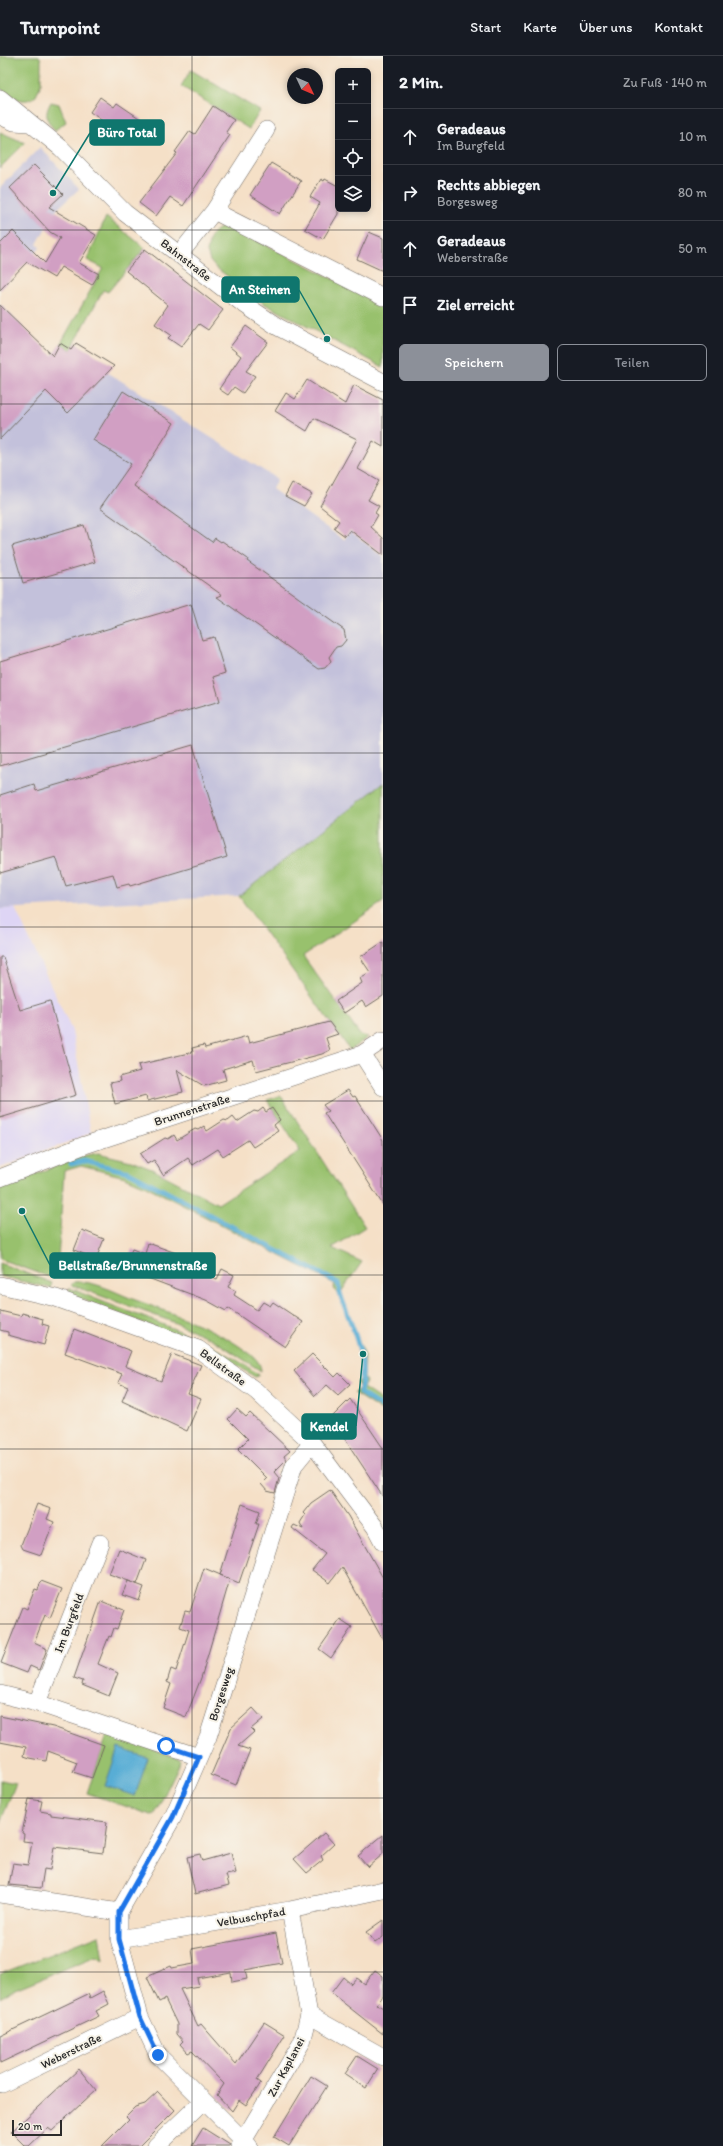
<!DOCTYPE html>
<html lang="de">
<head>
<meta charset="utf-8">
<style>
	body { margin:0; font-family:Itim,sans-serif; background:#20242c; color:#f1f3f6 }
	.controls { position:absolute; right:12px; top:12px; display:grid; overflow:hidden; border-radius:6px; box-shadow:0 2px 6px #0003 }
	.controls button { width:36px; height:36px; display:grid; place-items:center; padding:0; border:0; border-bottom:1px solid #363941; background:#171b24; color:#f1f3f6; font:20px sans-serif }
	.compass { position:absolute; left:287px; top:12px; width:36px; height:36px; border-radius:50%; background:#171b24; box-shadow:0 2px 6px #0003; rotate:134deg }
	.scale { position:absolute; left:12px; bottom:10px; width:50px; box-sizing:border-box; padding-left:4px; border:2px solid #2b2b2b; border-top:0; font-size:11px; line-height:14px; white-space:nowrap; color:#2b2b2b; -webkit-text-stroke:3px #f7f3e8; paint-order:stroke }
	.stop { position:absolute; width:12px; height:12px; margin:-9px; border:3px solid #1a73e8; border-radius:50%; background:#fff }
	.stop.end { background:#1a73e8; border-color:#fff; box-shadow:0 1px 4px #0008 }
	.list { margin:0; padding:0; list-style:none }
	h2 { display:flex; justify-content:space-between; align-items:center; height:52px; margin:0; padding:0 16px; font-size:17px }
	h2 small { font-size:13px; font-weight:400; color:#9ea1a6 }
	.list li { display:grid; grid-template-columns:26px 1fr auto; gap:12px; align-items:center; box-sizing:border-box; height:56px; padding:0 16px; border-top:1px solid #363941 }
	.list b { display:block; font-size:15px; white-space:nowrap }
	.list p { margin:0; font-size:13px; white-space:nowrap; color:#9ea1a6 }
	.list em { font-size:13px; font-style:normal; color:#9ea1a6 }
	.actions { display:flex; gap:8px; padding:12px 16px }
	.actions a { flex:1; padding:9px 0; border:1px solid #8c9099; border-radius:6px; text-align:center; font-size:14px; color:#8c9099 }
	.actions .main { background:#8c9099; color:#fff }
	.icon { flex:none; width:22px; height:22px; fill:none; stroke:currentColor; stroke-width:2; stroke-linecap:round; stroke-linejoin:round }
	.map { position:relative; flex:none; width:383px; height:2090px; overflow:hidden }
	header { display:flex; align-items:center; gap:24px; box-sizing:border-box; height:56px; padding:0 20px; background:#171b24; border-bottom:1px solid #363941 }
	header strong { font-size:19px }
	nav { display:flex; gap:22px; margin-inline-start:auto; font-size:14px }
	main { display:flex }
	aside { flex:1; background:#171b24 }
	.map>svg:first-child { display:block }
	.built { fill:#ded5f5 }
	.industrial { fill:#c3c1db }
	.green { fill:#98c16d; stroke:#62764c }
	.water { fill:#59add5; stroke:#426c80 }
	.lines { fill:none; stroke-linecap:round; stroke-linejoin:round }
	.stream { stroke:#59add5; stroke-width:5 }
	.building { fill:#d19fc3 }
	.street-casing { stroke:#726a62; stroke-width:18 }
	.street { stroke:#fff; stroke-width:17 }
	.route { stroke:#1a73e8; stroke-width:5 }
	.grid { fill:none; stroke:#2b2b2b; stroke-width:1; stroke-opacity:0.55 }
	.labels { text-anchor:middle; stroke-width:4; stroke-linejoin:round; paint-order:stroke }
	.street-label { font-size:12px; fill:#2b2b2b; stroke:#f7f3e8 }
	.leader { fill:none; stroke:#0f766e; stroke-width:1.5 }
	.callout-dot { fill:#0f766e; stroke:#f7f3e8; stroke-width:1.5 }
	.callout { fill:#0f766e; stroke:#0f766e; stroke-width:1.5 }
	.callout-label { font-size:13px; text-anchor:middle; font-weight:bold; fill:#fff }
</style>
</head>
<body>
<header>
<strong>Turnpoint</strong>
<nav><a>Start</a><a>Karte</a><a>Über uns</a><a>Kontakt</a></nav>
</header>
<main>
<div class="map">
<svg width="383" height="2090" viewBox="0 0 383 2090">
	<rect width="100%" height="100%" fill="#f7f3e8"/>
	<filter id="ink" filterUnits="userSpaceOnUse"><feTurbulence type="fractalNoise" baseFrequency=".025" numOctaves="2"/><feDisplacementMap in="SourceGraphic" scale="8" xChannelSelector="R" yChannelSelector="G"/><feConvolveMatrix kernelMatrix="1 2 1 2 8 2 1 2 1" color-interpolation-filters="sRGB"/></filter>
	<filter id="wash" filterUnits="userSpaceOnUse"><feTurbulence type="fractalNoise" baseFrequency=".012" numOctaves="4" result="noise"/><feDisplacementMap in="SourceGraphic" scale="16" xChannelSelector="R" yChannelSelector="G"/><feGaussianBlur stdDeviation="0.9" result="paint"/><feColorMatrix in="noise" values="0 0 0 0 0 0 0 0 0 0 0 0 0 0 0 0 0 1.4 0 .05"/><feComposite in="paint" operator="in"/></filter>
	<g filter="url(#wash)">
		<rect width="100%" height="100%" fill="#f5e0c7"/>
		<!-- built -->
		<path class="built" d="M15 852 72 975 91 1077 0 1112V853Z"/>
		<!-- industrial -->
		<path class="industrial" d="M40 91 79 133 55 155 37 188 40 192 0 234V132Z
			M1 249 52 300 61 287 277 423 272 433 344 484 350 475 383 501V727L239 840 0 853Z"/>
		<!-- green -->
		<path class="green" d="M0 0H39L41 3V28L36 40C23 50 12 40 0 33Z
			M191 14 260 55 249 73 181 30Z
			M51 46 59 48 66 66 55 74C46 65 44 58 51 46Z
			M0 76 25 87 0 112Z
			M106 161 145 192 108 236 103 234 71 294 61 287 103 212 87 204Z
			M223 171 230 173 231 171 383 248V311L265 248 215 211 210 205 207 196 210 182 215 175Z
			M383 727V846L303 900 360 979 368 981 350 994 239 840Z
			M281 1040 365 1171 332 1192 362 1206 341 1236 348 1259 365 1300 364 1322 366 1326 363 1332 383 1345V1356L354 1337 360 1332 357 1327 361 1323V1304L359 1292 339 1239 333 1233 335 1228 146 1130 125 1121 81 1110 64 1115 58 1204 52 1222 0 1203V1132L82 1100 98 1097 131 1105 154 1114 218 1148 300 1095 267 1044Z
			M0 1207 52 1227 50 1232 0 1220Z
			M74 1226C92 1224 113 1235 130 1242 170 1257 215 1271 249 1297 255 1301 261 1308 261 1315L212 1283 173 1266 71 1229Z
			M70 1232C136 1262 198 1274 259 1319L255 1321 212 1293 67 1238Z
			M108 1676 180 1703 179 1709 154 1760 87 1737Z
			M0 1724 16 1727 0 1767Z
			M99 1879 103 1904 96 1900 15 1933 0 1942V1918Z"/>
		<!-- water -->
		<path class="water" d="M118 1692 148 1702 135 1740 105 1730Z"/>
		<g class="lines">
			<!-- stream -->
			<path class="stream" d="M71 1108 84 1105 129 1116 338 1227 340 1237C351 1272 369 1299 360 1337L383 1352"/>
		</g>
		<g id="blocks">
			<!-- building -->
			<path class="building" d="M100 41 114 51 117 47 142 64 128 86 102 70 104 66 90 56Z
				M213 50 234 64 226 76 230 79 183 150 170 141 156 160 139 147 177 97 175 96 190 75 195 78Z
				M271 107 301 125 280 158 250 139Z
				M34 109 63 138 49 151 96 179 79 207 99 218 92 229 61 211 54 222 27 206 0 234V188L13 175 45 207 60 182 50 176 10 132Z
				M321 123 324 125 325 123 338 130V158L323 183 305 173 320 147 310 141Z
				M369 176 383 182V215L357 203Z
				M145 193 223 254 208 274 199 268 181 291 168 282 171 279 155 268 168 249 126 215Z
				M0 249 53 300 60 287 71 294 76 287 114 310 68 357 46 335 0 383Z
				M246 270 268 286 246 315 255 320 243 337 234 331 228 339 219 333 241 300 230 291Z
				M307 324 345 348 354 329 383 344V391L373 385 358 413 379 425 368 444 379 450 375 457 378 459 371 471 383 482V499L350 474 345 480 334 472 339 465 320 450 357 383 314 362 307 375 275 355 286 337 295 343Z
				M123 335 174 367 134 430 212 486 215 482 221 486 222 485 248 503 247 505 344 574 346 584 341 590 336 591 329 601 331 605 325 612 319 613 217 541 222 539 100 452 131 408 93 384Z
				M292 427 312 438 304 450 285 440Z
				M84 469 95 506 23 527 12 490Z
				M191 548 202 584 214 581 225 617 213 621 220 645 0 710V605Z
				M193 689 227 801 130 830 129 828 117 831 113 818 66 830 56 801 0 817V739L34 728 36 735Z
				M383 886V940L366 951 362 945 344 957 336 945 362 927 360 922 370 916 360 901Z
				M0 901H3L20 954 50 945 76 1039 0 1062Z
				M329 966 338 978 326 982 330 994 322 998 256 1015 253 1004 223 1013 226 1024 204 1030 177 1014 183 1036 147 1045 146 1040 115 1048 110 1027 120 1025 119 1021 140 1015 138 1009 193 996 192 992 204 989 205 992 247 980 249 987Z
				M348 1034 353 1041 355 1040 383 1084V1149L324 1057 328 1055 323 1049Z
				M263 1052 266 1056 272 1052 280 1064 274 1069 278 1075 253 1091 248 1084 223 1100 218 1093 193 1109 188 1102 163 1119 154 1104 147 1108 140 1098 165 1082 168 1083 174 1079 177 1084 195 1073 198 1074 204 1070 207 1075 224 1064 228 1065 233 1061 237 1066 254 1055 258 1056Z
				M82 1174 104 1183 96 1203 74 1194Z
				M148 1187 176 1197 173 1205 217 1223 222 1213 234 1219 228 1231 236 1235 234 1239 257 1254 263 1246 270 1250 273 1246 303 1266 285 1291 228 1252 226 1255 206 1244 124 1213 132 1193 145 1198Z
				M0 1255 21 1260 22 1257 43 1263 42 1268 49 1270 44 1289 8 1279V1276L0 1274Z
				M74 1273 131 1295 125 1310 161 1325 172 1298 201 1309 188 1338 201 1343 187 1375 122 1345 128 1331 118 1327 122 1318 65 1297Z
				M312 1298 335 1321 339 1317 350 1328 338 1339 327 1329 315 1340 294 1315Z
				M350 1343 383 1392V1441L331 1362Z
				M237 1353 246 1361 250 1357 290 1395 284 1400 286 1404 274 1416 279 1422 275 1437 267 1435 261 1428 267 1422 238 1393 248 1383 228 1363Z
				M330 1434 348 1460 383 1522V1584L342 1511 330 1527 312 1514 325 1498 292 1472 294 1469 303 1473 300 1467 305 1459 303 1457 311 1447Z
				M37 1448 51 1453 47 1463 54 1466 41 1499 23 1493 21 1489Z
				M242 1448 260 1455 256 1468H259L239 1527 220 1519Z
				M119 1493 146 1504 137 1528 109 1518Z
				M204 1512 230 1523 201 1622 186 1661 163 1652 171 1628 167 1626 171 1613 176 1615 189 1574 180 1571 185 1555 190 1556Z
				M41 1525 62 1533 50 1562 45 1559 34 1587 47 1593 39 1614 30 1610 27 1617 1 1607 23 1551 27 1553 35 1533 38 1534Z
				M128 1525 144 1531 139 1545 122 1539Z
				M101 1545 124 1554 117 1573 114 1572 111 1581 109 1580 98 1608 118 1617 109 1640 82 1629 83 1625 74 1622Z
				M340 1563 352 1571 331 1602 319 1593Z
				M253 1652 263 1663 251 1673 254 1676 238 1690 250 1694 236 1729 211 1719 231 1672Z
				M0 1660 53 1671 104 1689 92 1722 73 1716 77 1706 48 1695 46 1705 30 1702 24 1700 26 1691 0 1686Z
				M29 1743 42 1745 40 1755 51 1757V1759L107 1766 103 1797 54 1791 50 1814 44 1813 41 1832 9 1829 13 1807 28 1809 32 1786 23 1785 24 1778 22 1777Z
				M324 1777 334 1788 321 1800 323 1804 307 1817 294 1803Z
				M383 1779V1798L368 1811 358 1800Z
				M231 1797 236 1817 226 1819 229 1829 195 1838 187 1801 200 1798 202 1805Z
				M383 1864V1881L375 1887 366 1876Z
				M276 1877 282 1907 245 1914 247 1923 232 1926 231 1916 197 1922 199 1930 180 1933 198 1970 201 1968 236 2008 264 1966 285 1979 257 2024 261 2027 246 2049 239 2044 232 2055 217 2039 224 2028 192 1995 188 1997 180 1988 183 1985 177 1978V1968L165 1943 159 1946 147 1921 171 1910 172 1912 194 1908 192 1893Z
				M375 1914 383 1920V1940L377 1948 383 1952V1978L331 1937 343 1921 351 1928 356 1922 364 1928Z
				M103 1935 109 1948 96 1955 99 1960 0 2007V1980L88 1938 90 1942Z
				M357 2000 378 2013 366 2032 345 2018Z
				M79 2013 96 2034 52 2075 48 2072 29 2090H25L11 2076Z
				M311 2020 327 2030 289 2090 274 2081Z
				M158 2036 175 2054 139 2090H102L129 2063 126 2060 135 2051 145 2048Z
				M203 2072 230 2089V2090H192Z"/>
		</g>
	</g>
	<g filter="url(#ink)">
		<use href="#blocks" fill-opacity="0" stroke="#726a62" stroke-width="1"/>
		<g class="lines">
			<defs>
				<path id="street" d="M0 42 61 92 125 157 241 246 278 271 383 326
					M0 60 14 66 29 67
					M214 155 383 241
					M179 199 214 155 266 74
					M362 998 383 1031
					M0 1122 85 1089 362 998 383 984
					M0 1229 56 1242 198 1293 256 1335 312 1387 375 1471 383 1486
					M0 1638 37 1647 199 1701
					M37 1647 100 1487
					M0 1838 119 1856
					M119 1883 290 1854 383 1834
					M309 1959 383 2001
					M2 2028 140 1961
					M156 2090 203 2045
					M240 2090 302 1986 309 1959 290 1854
					M249 2090 158 1999 140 1961 119 1883V1856L173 1761 208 1681 294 1409 312 1387"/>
			</defs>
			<!-- street casing -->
			<use href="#street" class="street-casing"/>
			<!-- street -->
			<use href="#street" class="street"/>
		</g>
	</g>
	<g class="lines" filter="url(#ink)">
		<!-- route -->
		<path class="route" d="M158 1999 140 1961 119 1883V1856L173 1761 199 1701 166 1690"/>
	</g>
	<!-- grid -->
	<path class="grid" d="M192 0V2090M0 174H383M0 348H383M0 522H383M0 697H383M0 871H383M0 1045H383M0 1219H383M0 1393H383M0 1568H383M0 1742H383M0 1916H383"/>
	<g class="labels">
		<!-- street labels -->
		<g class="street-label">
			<text transform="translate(186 204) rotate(38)" y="4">Bahnstraße</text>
			<text transform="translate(192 1054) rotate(-18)" y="4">Brunnenstraße</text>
			<text transform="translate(223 1311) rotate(36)" y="4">Bellstraße</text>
			<text transform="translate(69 1567) rotate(-69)" y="4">Im Burgfeld</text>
			<text transform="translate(221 1638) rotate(-72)" y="4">Borgesweg</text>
			<text transform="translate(251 1861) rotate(-10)" y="4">Velbuschpfad</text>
			<text transform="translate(71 1995) rotate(-26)" y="4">Weberstraße</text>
			<text transform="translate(286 2011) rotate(-62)" y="4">Zur Kaplanei</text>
		</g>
	</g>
	<!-- callouts -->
	<path class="leader" d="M53 137L90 77M327 283L299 234M22 1155L50 1209M363 1298L356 1370"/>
	<g class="callout-dot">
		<circle cx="53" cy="137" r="4"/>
		<circle cx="327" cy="283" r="4"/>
		<circle cx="22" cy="1155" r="4"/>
		<circle cx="363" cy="1298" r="4"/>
	</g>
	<g class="callout">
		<rect x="90" y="64" width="74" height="25" rx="4"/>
		<rect x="222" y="221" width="77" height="25" rx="4"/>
		<rect x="50" y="1197" width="165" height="25" rx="4"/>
		<rect x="302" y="1358" width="54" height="25" rx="4"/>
	</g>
	<g class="callout-label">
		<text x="127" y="81">Büro Total</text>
		<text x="260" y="238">An Steinen</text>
		<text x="133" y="1214">Bellstraße/Brunnenstraße</text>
		<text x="329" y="1375">Kendel</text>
	</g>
</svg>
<div class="controls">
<button>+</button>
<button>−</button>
<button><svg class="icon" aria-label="locate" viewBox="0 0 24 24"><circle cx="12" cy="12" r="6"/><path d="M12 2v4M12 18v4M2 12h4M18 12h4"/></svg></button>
<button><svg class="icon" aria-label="layers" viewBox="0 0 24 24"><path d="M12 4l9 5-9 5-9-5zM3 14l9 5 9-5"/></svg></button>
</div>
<svg class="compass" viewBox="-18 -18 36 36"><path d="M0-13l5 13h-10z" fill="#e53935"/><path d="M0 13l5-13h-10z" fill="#9ea1a6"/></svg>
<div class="scale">20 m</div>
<div class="stop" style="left:166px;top:1690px"></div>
<div class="stop end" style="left:158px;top:1999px"></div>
</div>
<aside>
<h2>2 Min.<small>Zu Fuß · 140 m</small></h2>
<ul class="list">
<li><svg class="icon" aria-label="ahead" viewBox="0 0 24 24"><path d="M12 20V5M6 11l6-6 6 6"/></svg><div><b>Geradeaus</b><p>Im Burgfeld</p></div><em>10 m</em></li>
<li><svg class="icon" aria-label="right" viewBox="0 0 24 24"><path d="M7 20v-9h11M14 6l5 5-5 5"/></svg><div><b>Rechts abbiegen</b><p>Borgesweg</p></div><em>80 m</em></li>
<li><svg class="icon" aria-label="ahead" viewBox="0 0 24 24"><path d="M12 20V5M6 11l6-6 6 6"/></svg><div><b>Geradeaus</b><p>Weberstraße</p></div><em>50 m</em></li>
<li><svg class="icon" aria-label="arrive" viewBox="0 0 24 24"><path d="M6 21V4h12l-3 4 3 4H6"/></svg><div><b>Ziel erreicht</b></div></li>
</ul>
<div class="actions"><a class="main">Speichern</a><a>Teilen</a></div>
</aside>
</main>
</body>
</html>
